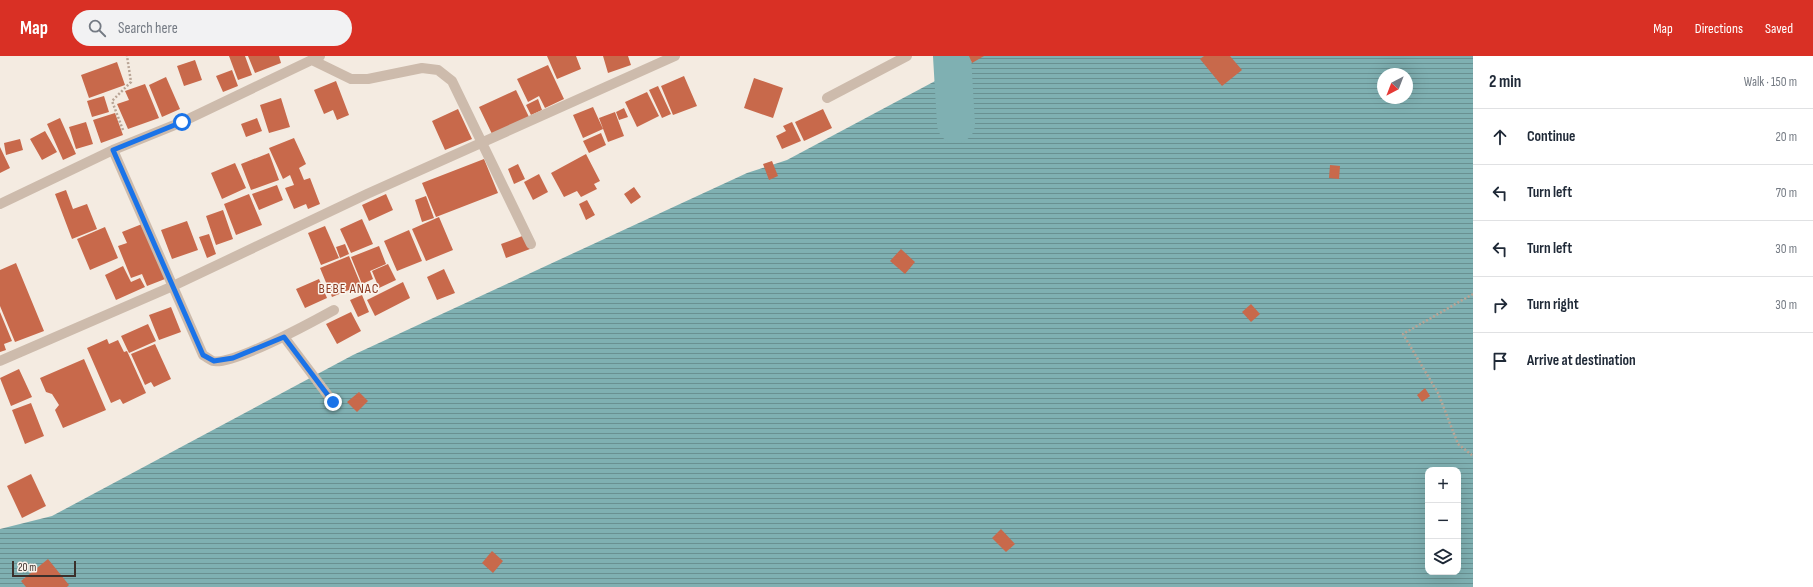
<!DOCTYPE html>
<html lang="en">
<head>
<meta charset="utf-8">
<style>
	body { margin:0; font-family:"Sofia Sans Condensed",sans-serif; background:#f2f2f3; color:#1f2937 }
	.controls { position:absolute; right:12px; bottom:12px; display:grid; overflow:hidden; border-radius:8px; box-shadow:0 4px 16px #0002 }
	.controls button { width:36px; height:36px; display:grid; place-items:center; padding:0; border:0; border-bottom:1px solid #e0e1e3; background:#fff; color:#1f2937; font:20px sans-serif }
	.compass { position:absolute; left:1377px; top:12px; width:36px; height:36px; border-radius:50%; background:#fff; box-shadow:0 4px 16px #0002; rotate:222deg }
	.scale { position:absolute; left:12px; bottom:10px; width:64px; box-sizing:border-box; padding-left:4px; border:2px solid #3b302b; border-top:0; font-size:11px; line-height:14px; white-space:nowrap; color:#3b302b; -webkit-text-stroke:3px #fbf5ee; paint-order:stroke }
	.stop { position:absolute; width:12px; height:12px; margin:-9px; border:3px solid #1a73e8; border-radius:50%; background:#fff }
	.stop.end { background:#1a73e8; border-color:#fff; box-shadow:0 1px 4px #0008 }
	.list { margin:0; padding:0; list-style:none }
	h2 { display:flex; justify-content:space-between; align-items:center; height:52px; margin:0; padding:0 16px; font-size:17px }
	h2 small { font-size:13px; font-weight:400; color:#747a83 }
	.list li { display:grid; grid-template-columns:26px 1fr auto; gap:12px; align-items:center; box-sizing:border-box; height:56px; padding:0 16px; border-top:1px solid #e0e1e3 }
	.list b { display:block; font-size:15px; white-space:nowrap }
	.list em { font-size:13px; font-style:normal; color:#747a83 }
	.icon { flex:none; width:22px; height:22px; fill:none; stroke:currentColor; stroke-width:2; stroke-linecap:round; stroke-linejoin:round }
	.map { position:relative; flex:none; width:1473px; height:531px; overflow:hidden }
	header { display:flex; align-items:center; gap:24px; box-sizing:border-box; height:56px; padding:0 20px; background:#d93025; color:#fff }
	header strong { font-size:19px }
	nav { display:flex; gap:22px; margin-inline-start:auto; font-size:14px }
	.search { width:280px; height:36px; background:#f2f2f3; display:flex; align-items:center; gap:10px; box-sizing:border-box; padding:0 14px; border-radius:22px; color:#747a83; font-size:15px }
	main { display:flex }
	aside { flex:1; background:#fff }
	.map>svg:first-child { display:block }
	.water { fill:url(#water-rules); fill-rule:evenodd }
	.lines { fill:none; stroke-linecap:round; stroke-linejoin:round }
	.river { stroke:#7fb0b2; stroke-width:38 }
	.building { fill:#c8694b }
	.path { stroke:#b9a596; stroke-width:2.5; stroke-dasharray:2 2; stroke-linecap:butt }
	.minor { stroke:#cdbbac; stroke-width:10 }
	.route { stroke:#1a73e8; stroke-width:5 }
	.labels { text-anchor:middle; stroke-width:3; stroke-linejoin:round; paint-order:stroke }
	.quarter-label { font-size:14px; letter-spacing:1px; fill:#8c3b22; stroke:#fbf5ee }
</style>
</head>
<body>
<header>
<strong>Map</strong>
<div class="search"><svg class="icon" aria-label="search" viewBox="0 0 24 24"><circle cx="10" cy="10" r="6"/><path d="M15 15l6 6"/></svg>Search here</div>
<nav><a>Map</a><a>Directions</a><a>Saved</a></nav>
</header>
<main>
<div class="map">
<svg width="1473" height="531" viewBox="0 0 1473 531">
	<defs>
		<pattern id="water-rules" width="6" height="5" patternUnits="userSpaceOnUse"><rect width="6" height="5" fill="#7fb0b2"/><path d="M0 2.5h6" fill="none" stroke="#699091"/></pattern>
	</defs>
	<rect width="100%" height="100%" fill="#f4ebe1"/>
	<!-- water -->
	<path class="water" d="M982 0H1473V531H0V473L52 460 353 299 747 117 787 104ZM1383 18H1407V42H1383ZM1428 414H1458V516H1428Z"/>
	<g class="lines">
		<!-- river -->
		<path class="river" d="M952 0 956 68"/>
	</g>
	<!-- building -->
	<path class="building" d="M229 0H245L252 19 238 24Z
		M248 0H279L281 7 255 17Z
		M547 0H576L581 13 557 23Z
		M603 0H628L631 9 608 17Z
		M969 0H984L972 7Z
		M1204 0H1230L1242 14 1222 30 1200 3Z
		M195 4 202 24 184 30 177 10Z
		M117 6 125 29 89 42 81 19Z
		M548 9 564 43 545 52 539 40 528 46 517 23Z
		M232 14 238 30 223 36 216 20Z
		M684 20 697 50 673 59 661 30Z
		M166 21 180 53 162 61 149 29Z
		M754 22 783 32 773 62 744 52Z
		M336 25 349 59 337 64 333 54 324 58 314 34Z
		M145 28 159 62 128 73 117 48 129 44 125 35Z
		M658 30 671 58 662 62 649 34Z
		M516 34 529 61 492 78 479 51Z
		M647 36 659 60 637 71 625 46Z
		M104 40 109 56 92 61 87 45Z
		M281 42 290 71 269 77 260 49Z
		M538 43 542 54 531 59 526 49Z
		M593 51 603 73 583 82 573 59Z
		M624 52 628 61 619 64 616 56Z
		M458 53 472 83 445 94 432 65Z
		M823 53 832 72 804 85 795 66Z
		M615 56 624 80 608 86 599 62Z
		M115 57 123 79 101 87 93 64Z
		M60 62 76 98 63 104 47 68Z
		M257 62 262 75 246 81 241 68Z
		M86 66 93 88 76 93 69 71Z
		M792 66 801 85 782 93 776 80 786 75 783 70Z
		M45 75 57 96 42 104 30 83Z
		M601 77 606 89 589 97 583 85Z
		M294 82 306 108 299 112 304 124 310 122 320 148 308 153 306 148 294 153 285 132 294 129 290 119 283 123 269 92Z
		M20 83 23 94 6 99 4 87Z
		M0 91 10 112 0 117Z
		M269 97 279 124 251 134 241 108Z
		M586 98 600 125 594 128 597 133 581 141 577 135 564 141 551 117Z
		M484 103 498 137 436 161 422 127Z
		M772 105 778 120 769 124 763 108Z
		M235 107 246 132 222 143 211 117Z
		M518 108 525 123 514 128 508 113Z
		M1330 109 1340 110 1339 123 1329 122Z
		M539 118 548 136 533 144 524 126Z
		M277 129 283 144 259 154 252 138Z
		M634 131 641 141 631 148 624 138Z
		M66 134 73 153 87 148 97 173 72 183 55 138Z
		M249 138 262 169 236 179 224 148Z
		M386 138 393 154 369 165 362 149Z
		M426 140 434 162 422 166 415 144Z
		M587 144 595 159 586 164 579 148Z
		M223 154 233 183 216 189 206 160Z
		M439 161 453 194 426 205 412 173Z
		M362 163 373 188 351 197 340 173Z
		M187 165 198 194 172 203 161 174Z
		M142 168 165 223 147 230 142 218 131 222 118 190 127 187 122 176Z
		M325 170 339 202 321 209 308 177Z
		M105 171 118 202 90 214 77 183Z
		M409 174 422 205 397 215 384 185Z
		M209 178 216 198 207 202 199 181Z
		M525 179 530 193 506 202 501 188Z
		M345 188 349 198 340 202 336 191Z
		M379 190 386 208 370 215 373 223 362 228 351 201Z
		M901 193 915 206 905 218 890 205Z
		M349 200 361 229 332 241 320 212Z
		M16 207 44 275 15 286 0 250V214Z
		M388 208 396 224 379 232 372 215Z
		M123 210 131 226 140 222 145 231 116 244 105 219Z
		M444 213 455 237 437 244 427 221Z
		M319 223 327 242 305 252 296 233Z
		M403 226 410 242 375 260 367 244Z
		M362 239 369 256 358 261 350 244Z
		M1251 248 1260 258 1251 266 1242 256Z
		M171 251 181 276 159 284 149 259Z
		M0 256 12 285 4 288 6 294 0 296Z
		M351 256 361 275 337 288 326 268Z
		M148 268 156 285 129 297 121 280Z
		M107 283 109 288 118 284 124 296 127 295 146 337 123 348 120 343 111 347 87 292Z
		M155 288 171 323 154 331 151 326 145 329 131 298Z
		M84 303 106 354 63 372 55 354 59 349 52 338 46 336 40 322Z
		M19 313 32 341 11 350 0 322Z
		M1425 332 1430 340 1422 346 1417 339Z
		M359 336 368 345 357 356 347 346Z
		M31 347 44 380 25 388 12 354Z
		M31 418 46 450 22 462 7 430Z
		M1001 473 1015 488 1006 496 992 482Z
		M492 495 503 505 493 517 482 507Z
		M48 503 69 529 67 531H26L21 525Z"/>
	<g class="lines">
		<!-- path -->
		<path class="path" d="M123 74 112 45 131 26 127 0
			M1473 238 1403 278 1438 337 1458 388 1473 400"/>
		<!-- minor -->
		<path class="minor" d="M312 4 351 23H368L422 12 438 14 452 25 531 188
			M827 42 907 0
			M113 94 203 299C206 301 210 304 213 305 232 310 314 265 334 254
			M0 148 113 94 182 66 320 0
			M284 281 333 346
			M0 305 173 230 367 138 675 0"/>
	</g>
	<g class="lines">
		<!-- route -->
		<path class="route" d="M182 66 113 94 203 299 214 305 233 302 284 281 333 346"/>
	</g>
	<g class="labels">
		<!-- quarter labels -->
		<g class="quarter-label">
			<text x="349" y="237">BEBE ANAC</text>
		</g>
	</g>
</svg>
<div class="controls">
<button>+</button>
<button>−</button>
<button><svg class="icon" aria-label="layers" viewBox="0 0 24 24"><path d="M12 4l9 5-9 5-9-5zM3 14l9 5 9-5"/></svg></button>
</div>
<svg class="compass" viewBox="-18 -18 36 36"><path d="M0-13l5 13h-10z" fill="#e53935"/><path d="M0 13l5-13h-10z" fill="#747a83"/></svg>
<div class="scale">20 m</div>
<div class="stop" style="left:182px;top:66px"></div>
<div class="stop end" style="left:333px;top:346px"></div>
</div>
<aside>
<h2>2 min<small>Walk · 150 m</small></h2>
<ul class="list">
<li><svg class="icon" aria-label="ahead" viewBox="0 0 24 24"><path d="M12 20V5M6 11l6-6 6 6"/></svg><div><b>Continue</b></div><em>20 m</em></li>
<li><svg class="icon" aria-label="left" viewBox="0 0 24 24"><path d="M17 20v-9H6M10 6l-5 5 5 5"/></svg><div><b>Turn left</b></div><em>70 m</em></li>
<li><svg class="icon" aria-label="left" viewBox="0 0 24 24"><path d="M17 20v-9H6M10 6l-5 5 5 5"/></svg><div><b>Turn left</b></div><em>30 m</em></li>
<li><svg class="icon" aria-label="right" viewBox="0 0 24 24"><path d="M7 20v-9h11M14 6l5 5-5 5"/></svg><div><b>Turn right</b></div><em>30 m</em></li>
<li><svg class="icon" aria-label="arrive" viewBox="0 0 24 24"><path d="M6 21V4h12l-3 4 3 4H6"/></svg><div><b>Arrive at destination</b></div></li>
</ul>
</aside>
</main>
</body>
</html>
